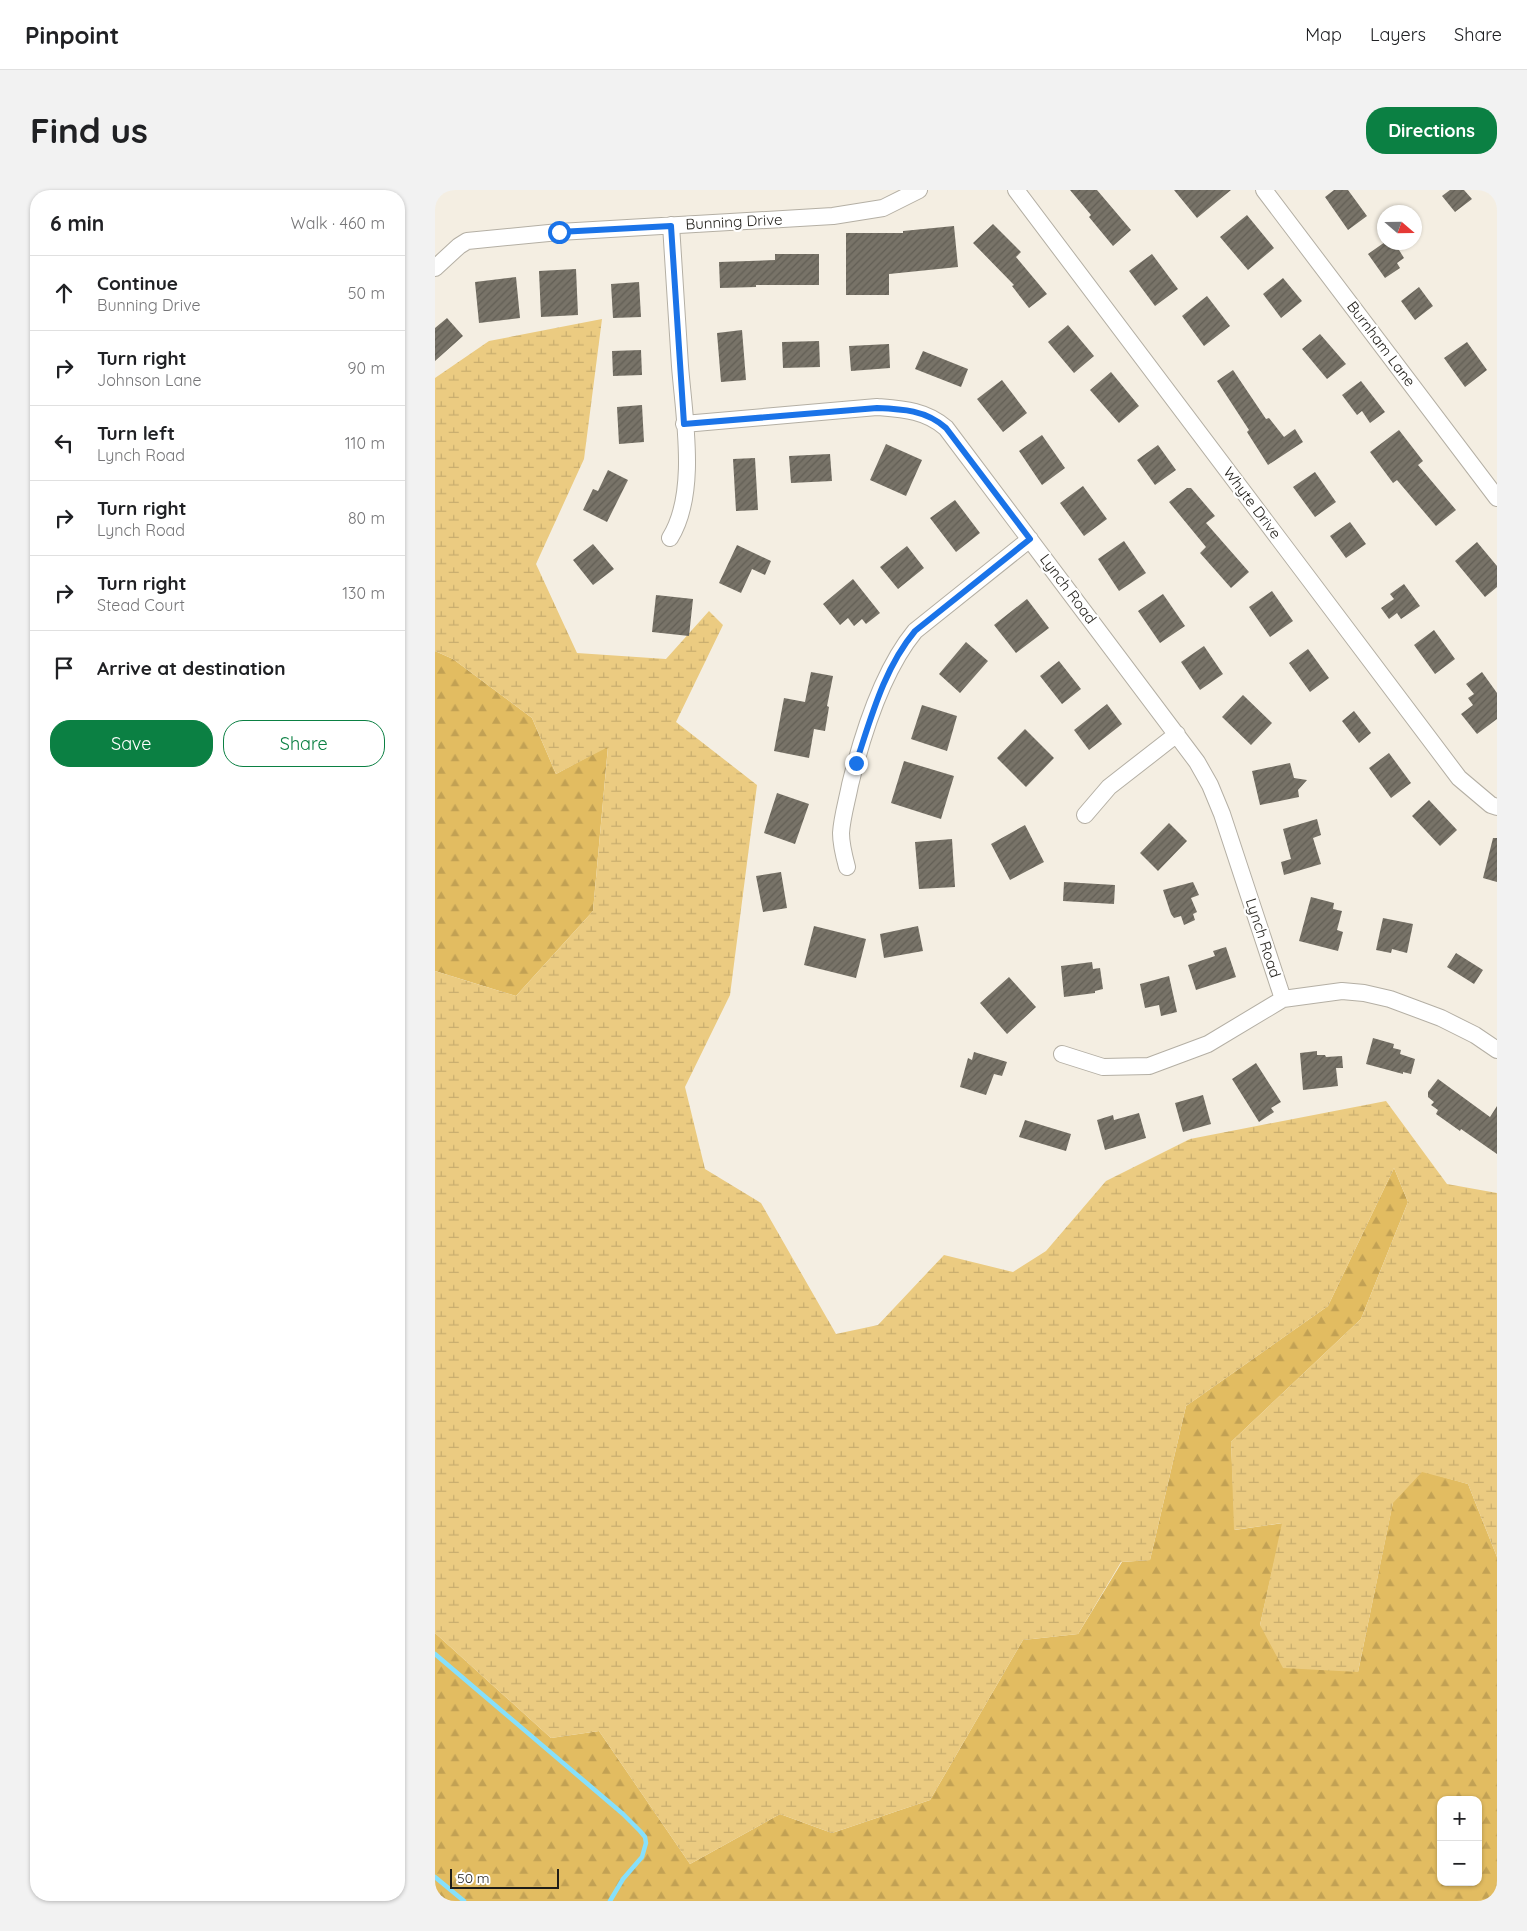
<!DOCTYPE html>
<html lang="en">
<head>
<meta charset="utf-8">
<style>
	body { margin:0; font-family:Quicksand,sans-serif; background:#f2f2f2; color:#202124 }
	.controls { position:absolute; right:15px; bottom:15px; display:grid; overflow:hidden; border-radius:10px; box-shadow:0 1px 4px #0004 }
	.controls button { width:45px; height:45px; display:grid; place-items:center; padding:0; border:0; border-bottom:1px solid #e0e0e0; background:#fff; color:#202124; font:25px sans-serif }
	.compass { position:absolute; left:942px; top:15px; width:45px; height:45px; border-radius:50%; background:#fff; box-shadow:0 1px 4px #0004; rotate:110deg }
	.scale { position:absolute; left:15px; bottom:12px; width:109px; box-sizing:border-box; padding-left:5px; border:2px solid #201e19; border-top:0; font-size:14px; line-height:18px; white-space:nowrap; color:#201e19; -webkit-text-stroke:4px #fff; paint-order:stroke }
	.stop { position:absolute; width:15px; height:15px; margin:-11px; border:4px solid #1a73e8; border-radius:50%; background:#fff }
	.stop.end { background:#1a73e8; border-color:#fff; box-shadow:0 1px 5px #0008 }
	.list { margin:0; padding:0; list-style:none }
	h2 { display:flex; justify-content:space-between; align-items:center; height:65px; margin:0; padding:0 20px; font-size:21px }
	h2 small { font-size:16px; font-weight:400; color:#757577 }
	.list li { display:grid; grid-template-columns:32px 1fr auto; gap:15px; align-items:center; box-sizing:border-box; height:75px; padding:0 20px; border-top:1px solid #e0e0e0 }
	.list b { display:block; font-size:19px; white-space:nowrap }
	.list p { margin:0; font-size:16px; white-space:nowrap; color:#757577 }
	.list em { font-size:16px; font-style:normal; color:#757577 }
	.actions { display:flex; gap:10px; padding:15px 20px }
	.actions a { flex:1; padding:11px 0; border:1px solid #0b8043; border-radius:20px; text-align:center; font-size:18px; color:#0b8043 }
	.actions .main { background:#0b8043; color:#fff }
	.icon { flex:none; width:28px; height:28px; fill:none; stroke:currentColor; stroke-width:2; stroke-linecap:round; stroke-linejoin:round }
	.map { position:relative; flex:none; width:1062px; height:1711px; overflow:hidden; border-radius:20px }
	header { display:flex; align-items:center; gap:30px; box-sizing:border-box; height:70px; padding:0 25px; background:#fff; border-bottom:1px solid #e0e0e0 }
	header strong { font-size:24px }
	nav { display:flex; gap:28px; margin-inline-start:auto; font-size:18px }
	.intro { display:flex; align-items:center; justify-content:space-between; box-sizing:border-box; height:120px; padding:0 30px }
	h1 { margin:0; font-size:35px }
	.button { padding:12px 22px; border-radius:20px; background:#0b8043; color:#fff; font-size:18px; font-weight:700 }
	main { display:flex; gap:30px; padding:0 30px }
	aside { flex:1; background:#fff; border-radius:20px; box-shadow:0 1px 4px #0004 }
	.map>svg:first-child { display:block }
	.forest { fill:url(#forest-firs); fill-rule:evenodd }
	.wetland { fill:url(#wetland-marsh) }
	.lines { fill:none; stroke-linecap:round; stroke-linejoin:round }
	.stream { stroke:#86e0fc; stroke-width:4.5 }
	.building { fill:url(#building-hatch) }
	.minor-casing { stroke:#b4afa4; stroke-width:18 }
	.minor { stroke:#fff; stroke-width:16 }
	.route { stroke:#1a73e8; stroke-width:6 }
	.labels { text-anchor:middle; stroke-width:4.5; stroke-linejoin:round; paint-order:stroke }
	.street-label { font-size:15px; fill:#201e19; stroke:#fff }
</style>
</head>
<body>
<header>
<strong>Pinpoint</strong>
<nav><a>Map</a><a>Layers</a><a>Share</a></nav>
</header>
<div class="intro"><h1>Find us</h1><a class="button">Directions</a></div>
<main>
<aside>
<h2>6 min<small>Walk · 460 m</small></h2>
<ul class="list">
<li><svg class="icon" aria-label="ahead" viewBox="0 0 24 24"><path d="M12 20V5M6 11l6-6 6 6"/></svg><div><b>Continue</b><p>Bunning Drive</p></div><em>50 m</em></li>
<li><svg class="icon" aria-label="right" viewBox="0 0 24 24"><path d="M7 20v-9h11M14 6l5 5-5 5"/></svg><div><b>Turn right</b><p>Johnson Lane</p></div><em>90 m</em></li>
<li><svg class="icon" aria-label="left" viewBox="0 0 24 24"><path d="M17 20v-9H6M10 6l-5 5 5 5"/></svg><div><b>Turn left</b><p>Lynch Road</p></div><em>110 m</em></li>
<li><svg class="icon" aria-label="right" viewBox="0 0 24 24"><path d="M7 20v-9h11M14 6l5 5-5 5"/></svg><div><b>Turn right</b><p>Lynch Road</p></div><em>80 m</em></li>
<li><svg class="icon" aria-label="right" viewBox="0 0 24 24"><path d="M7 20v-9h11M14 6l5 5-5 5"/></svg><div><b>Turn right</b><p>Stead Court</p></div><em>130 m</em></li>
<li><svg class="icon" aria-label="arrive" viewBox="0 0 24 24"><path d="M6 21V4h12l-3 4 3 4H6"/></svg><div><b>Arrive at destination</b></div></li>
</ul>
<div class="actions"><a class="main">Save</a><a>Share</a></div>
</aside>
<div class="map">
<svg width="1062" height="1711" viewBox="0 0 1062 1711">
	<defs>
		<pattern id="forest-firs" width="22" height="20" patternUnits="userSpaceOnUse" patternTransform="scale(1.25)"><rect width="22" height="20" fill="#e2bc61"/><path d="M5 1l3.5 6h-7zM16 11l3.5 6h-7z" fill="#c2a154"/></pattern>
		<pattern id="wetland-marsh" width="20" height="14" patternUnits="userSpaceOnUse" patternTransform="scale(1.25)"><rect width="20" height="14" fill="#ebcb81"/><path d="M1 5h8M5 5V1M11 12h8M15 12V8" fill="none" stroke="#c9ae6f"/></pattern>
		<pattern id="building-hatch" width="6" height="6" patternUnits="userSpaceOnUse" patternTransform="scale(1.25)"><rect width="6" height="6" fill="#787368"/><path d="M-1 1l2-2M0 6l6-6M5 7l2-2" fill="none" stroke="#625e55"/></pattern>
	</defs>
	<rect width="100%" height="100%" fill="#f4eee2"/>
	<!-- forest -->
	<path class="forest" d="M0 461 18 469 97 528 121 584 173 556 158 721 81 806 0 781Z
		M959 978 973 1012 926 1129 796 1252 800 1340 848 1333 825 1435 923 1482 958 1312 987 1281 1033 1294 1062 1367V1711H0V1443L116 1548 164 1541 255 1674 345 1624 397 1643 495 1610 588 1450 643 1444 687 1372 715 1370 751 1216 893 1116ZM1006 1610H1043V1692H1006Z"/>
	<!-- wetland -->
	<path class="wetland" d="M167 129 149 269 101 374 142 463 231 469 274 421 288 435 241 532 322 595 295 805 250 897 270 979 326 1013 401 1144 443 1135 509 1065 578 1082 611 1061 671 991 755 949 951 911 1012 994 1062 1003V1367L1033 1294 987 1282 958 1313 923 1482 848 1478 825 1435 847 1333 799 1340 796 1252 926 1129 973 1012 959 978 893 1116 751 1216 715 1370 686 1372 643 1444 588 1450 495 1610 397 1643 345 1624 255 1674 164 1541 116 1548 0 1443V781L81 806 158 721 173 557 121 584 97 528 18 469 0 461V188L54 151Z"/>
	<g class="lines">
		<!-- stream -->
		<path class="stream" d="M0 1464 188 1624 205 1641 210 1647 211 1653 207 1667 188 1689 175 1711
			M0 1687 29 1711"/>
	</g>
	<!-- building -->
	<path class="building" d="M635 0H662L696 40 678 56 654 27 656 25Z
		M739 0H796L762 28Z
		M899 0H913L932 26 913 40 890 7Z
		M1015 0H1029L1037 9 1020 22 1007 6Z
		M812 25 839 58 813 80 785 47Z
		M558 34 586 62 581 67 612 104 594 118 577 96 579 95 538 53Z
		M519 36 523 77 454 84V105H411V43H468V41Z
		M950 52H959L969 68 962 73 965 78 950 88 933 64Z
		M340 64H384V95H321V97L285 98 284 72 340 70Z
		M717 64 743 99 720 116 694 81Z
		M141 79 143 125 106 127 104 81Z
		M81 87 85 128 44 133 40 92Z
		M848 88 867 111 846 128 828 104Z
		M204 92 206 127 178 128 176 94Z
		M984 97 998 116 980 130 966 111Z
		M772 106 795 136 769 156 747 126Z
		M12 128 28 146 0 171V138Z
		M633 135 659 166 639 183 613 152Z
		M307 140 311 190 286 192 282 143Z
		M885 144 911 174 892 189 867 159Z
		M384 151 385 177 348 178 347 152Z
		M1032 152 1052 180 1030 197 1009 168Z
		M454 154 455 178 416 181 414 156Z
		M206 160 207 185 178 186 177 161Z
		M488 161 533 179 526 197 480 179Z
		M798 180 831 229 834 228 849 247 860 239 868 252 833 275 812 242 814 240 782 191Z
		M676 182 704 216 684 233 655 200Z
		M567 190 592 223 568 242 542 209Z
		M926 191 950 222 935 233 927 221 922 225 907 205Z
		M207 215 209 252 184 254 182 217Z
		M964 240 988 271 983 275 1021 320 1001 336 962 290 958 293 935 262Z
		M607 245 630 278 607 295 584 261Z
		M451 254 487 270 471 306 435 290Z
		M723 255 741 280 720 295 702 270Z
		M395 264 397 291 356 293 354 266Z
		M320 268 323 320 301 321 298 269Z
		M173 280 193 290 172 332 148 320 158 299 163 301Z
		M880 282 901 312 880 327 858 297Z
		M648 296 672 329 649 346 625 313Z
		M752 298H756L780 326 771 333 814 382 796 398 765 363 771 357 734 312Z
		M520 310 545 343 521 362 495 328Z
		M915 332 931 354 911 368 895 346Z
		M689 351 711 383 684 401 663 369Z
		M1042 352 1062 376V397L1050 407 1020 371Z
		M158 354 179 379 158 395 138 370Z
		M302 355 336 371 330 385 317 379 306 403 284 393Z
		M472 356 489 378 463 399 445 377Z
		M418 389 445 423 431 434 427 429 419 436 413 428 405 435 388 414Z
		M969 394 985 416 966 429 962 423 954 429 946 418 959 409 955 404Z
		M837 401 858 431 835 447 814 417Z
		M728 404 750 436 725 453 703 421Z
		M221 405 258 409 254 446 217 442Z
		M592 409 614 438 581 463 559 435Z
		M999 440 1020 469 1000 484 979 455Z
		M531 452 553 471 525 503 504 484Z
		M769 456 788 484 765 500 746 472Z
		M873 459 894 488 875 502 854 473Z
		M624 471 646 499 627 514 605 486Z
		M376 482 398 486 392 516 394 517 390 541 379 539 374 568 339 561 349 508 370 512Z
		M1047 482 1062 503V529L1042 544 1026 524 1038 515 1033 508 1039 504 1031 494Z
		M808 505 837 533 816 555 787 527Z
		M672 514 687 534 654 560 639 540Z
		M487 515 522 526 512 561 476 549Z
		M919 521 936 543 924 553 907 531Z
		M590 539 619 568 591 597 562 568Z
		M954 563 976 593 956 608 934 578Z
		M469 571 519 586 506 629 456 613Z
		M855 573 859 588 872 590 863 600 864 607 825 615 817 581Z
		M342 603 374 614 360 654 329 643Z
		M994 610 1022 640 1005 656 977 626Z
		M882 629 886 645 878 648 886 674 849 685 846 672 856 669 848 639Z
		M734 633 752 651 723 681 705 663Z
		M590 635 609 672 575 690 556 654Z
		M1058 648H1062V692L1048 688Z
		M517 649 520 697 484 699 480 652Z
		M346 682 352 718 328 722 321 686Z
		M629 692 680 695 679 714 628 711Z
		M758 692 764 705 756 708 762 722 758 724 760 730 749 735 746 726 739 728 736 724 728 700Z
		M876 707 899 713 898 719 907 721 902 740 908 742 903 761 864 751Z
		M948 728 978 734 972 763 957 759 956 763 941 760Z
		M379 736 431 749 421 788 369 775Z
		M483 736 488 761 449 768 445 744Z
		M791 757 801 787 761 800 753 775 780 766 778 761Z
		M1021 763 1048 780 1039 794 1012 777Z
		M657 772 658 779 665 778 668 799 660 801V803L629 807 626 776Z
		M734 786 742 822 726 826 724 815 710 818 705 794Z
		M574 787 601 817 572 844 545 813Z
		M938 848 959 854 958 858 966 860 965 864 980 869 976 884 968 882V884L931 874Z
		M882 861V865H890L891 867 907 866 908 878H901L903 896 868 900 865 863Z
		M539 862 572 872 567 886 559 884 551 905 525 897 533 868 537 870Z
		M821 873 846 912 836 918 839 922 824 932 797 889Z
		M1003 889 1055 927 1062 916V964L1026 939 1025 941 1001 924 1003 920 996 915 999 912 993 907V902Z
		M768 905 776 934 748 942 740 913Z
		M704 923 711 948 670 960 662 930 678 925 679 930Z
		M590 930 636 944 631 961 584 947Z"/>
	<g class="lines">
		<defs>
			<path id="minor" d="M581 0 1024 588 1056 615 1062 617
				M829 0 1062 308
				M0 78 24 56 32 51 124 42 398 26 448 18 484 0
				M249 234 442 217C467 219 491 220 511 238L762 572 775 595 787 624 848 809
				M235 348C263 303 249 227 245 176 242 129 239 82 236 35
				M650 625 674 597 742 544
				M412 677C409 666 406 655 406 643 407 627 412 611 415 595 427 546 448 480 480 441L595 349
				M627 864 668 877 714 876 773 854 848 809 907 801 929 803 955 809 1006 828 1040 845 1062 860"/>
		</defs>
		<!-- minor casing -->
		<use href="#minor" class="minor-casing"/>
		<!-- minor -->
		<use href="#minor" class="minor"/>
	</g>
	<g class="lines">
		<!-- route -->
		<path class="route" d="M124 42 236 36 249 234 442 218C467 219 491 220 511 238L595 349 480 441C449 478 436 528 421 573"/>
	</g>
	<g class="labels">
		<!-- street labels -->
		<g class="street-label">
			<text transform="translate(299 32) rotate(-3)" y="5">Bunning Drive</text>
			<text transform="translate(946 154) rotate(53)" y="5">Burnham Lane</text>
			<text transform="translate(817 313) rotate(53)" y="5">Whyte Drive</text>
			<text transform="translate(633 399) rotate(53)" y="5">Lynch Road</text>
			<text transform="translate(828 748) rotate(72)" y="5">Lynch Road</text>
		</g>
	</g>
</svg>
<div class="controls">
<button>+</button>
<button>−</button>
</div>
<svg class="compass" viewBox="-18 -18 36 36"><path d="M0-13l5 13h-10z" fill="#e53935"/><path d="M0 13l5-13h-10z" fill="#757577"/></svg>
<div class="scale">50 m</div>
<div class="stop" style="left:124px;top:42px"></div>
<div class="stop end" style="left:421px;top:573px"></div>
</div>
</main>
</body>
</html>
